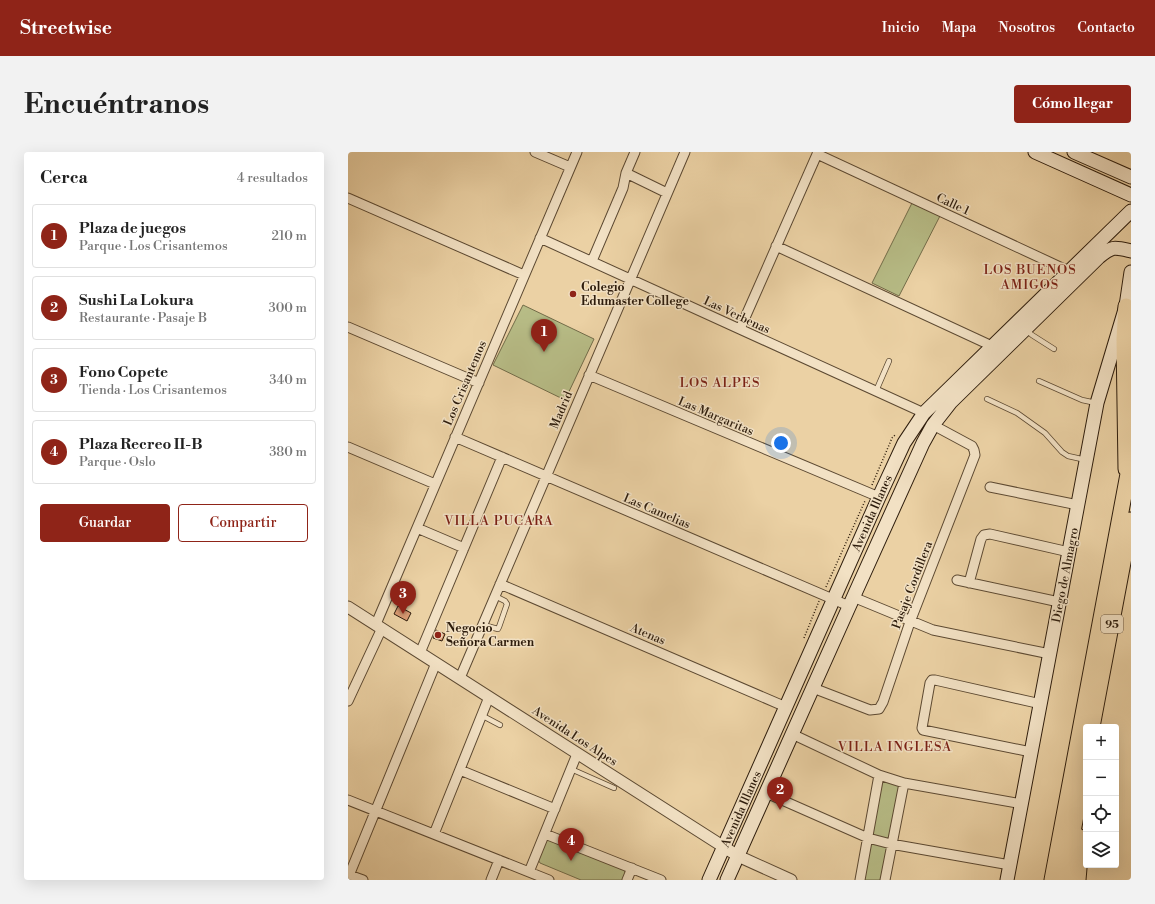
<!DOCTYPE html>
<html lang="es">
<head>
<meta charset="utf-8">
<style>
	body { margin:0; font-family:"Libre Bodoni",serif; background:#f2f2f2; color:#222 }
	.controls { position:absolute; right:12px; bottom:12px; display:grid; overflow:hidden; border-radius:4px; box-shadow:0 4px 16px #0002 }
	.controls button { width:36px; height:36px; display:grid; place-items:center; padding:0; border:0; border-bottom:1px solid #e0e0e0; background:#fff; color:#222; font:20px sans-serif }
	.you { position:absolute; left:433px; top:291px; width:14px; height:14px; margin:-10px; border:3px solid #fff; border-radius:50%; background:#1a73e8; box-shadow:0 0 0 6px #1a73e833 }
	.badge { display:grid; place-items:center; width:26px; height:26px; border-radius:50%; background:#8f2418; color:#fff; font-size:13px; font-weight:700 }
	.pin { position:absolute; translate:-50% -33px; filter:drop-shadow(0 1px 2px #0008) }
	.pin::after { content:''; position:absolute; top:21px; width:14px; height:12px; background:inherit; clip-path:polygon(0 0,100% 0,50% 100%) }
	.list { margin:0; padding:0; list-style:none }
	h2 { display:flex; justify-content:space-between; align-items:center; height:52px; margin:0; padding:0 16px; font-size:17px }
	h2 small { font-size:13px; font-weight:400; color:#767676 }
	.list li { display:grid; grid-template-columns:26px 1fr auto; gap:12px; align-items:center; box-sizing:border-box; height:64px; margin:0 8px 8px; padding:0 8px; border:1px solid #e0e0e0; border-radius:4px }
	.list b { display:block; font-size:15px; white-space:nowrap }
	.list p { margin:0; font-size:13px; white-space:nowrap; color:#767676 }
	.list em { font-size:13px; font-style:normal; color:#767676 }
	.actions { display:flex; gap:8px; padding:12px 16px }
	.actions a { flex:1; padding:9px 0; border:1px solid #8f2418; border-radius:4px; text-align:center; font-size:14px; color:#8f2418 }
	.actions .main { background:#8f2418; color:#fff }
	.icon { flex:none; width:22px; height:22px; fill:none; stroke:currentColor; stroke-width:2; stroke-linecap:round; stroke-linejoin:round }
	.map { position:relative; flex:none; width:783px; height:728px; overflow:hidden; border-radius:4px }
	header { display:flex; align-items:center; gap:24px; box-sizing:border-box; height:56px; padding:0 20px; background:#8f2418; color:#fff }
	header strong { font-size:19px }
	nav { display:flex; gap:22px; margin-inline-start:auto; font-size:14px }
	.intro { display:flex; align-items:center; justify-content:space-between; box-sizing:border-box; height:96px; padding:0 24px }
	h1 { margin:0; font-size:28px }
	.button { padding:10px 18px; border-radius:4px; background:#8f2418; color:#fff; font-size:14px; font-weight:700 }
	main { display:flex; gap:24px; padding:0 24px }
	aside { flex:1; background:#fff; border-radius:4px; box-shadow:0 4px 16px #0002 }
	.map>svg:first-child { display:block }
	.green { fill:#b7bc86; stroke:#726c49 }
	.building { fill:#da9b73; stroke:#2d1c0c }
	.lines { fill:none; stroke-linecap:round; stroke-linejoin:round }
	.service-casing { stroke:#5c4932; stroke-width:6 }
	.minor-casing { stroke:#5c4932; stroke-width:11 }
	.tertiary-casing { stroke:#5c4932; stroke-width:13 }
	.secondary-casing { stroke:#2d1c0c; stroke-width:15 }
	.trunk-casing { stroke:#2d1c0c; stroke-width:17 }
	.path { stroke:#2d1c0c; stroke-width:1.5; stroke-dasharray:1 2; stroke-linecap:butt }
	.service { stroke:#f2e1c4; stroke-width:4.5 }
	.minor { stroke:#f2e1c4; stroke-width:9 }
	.tertiary { stroke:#f2e1c4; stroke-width:11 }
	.secondary { stroke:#f2e1c4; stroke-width:13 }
	.trunk { stroke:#ebd1a4; stroke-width:15 }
	.poi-dot { fill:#8f2418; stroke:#f2e1c4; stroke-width:1.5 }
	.labels { text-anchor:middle; stroke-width:3; stroke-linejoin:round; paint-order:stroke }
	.shield { fill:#f2e1c4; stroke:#685743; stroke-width:1 }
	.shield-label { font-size:11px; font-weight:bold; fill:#2d1c0c }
	.street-label { font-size:12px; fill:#2d1c0c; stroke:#f2e1c4 }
	.poi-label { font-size:12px; font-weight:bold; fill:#2d1c0c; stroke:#f2e1c4; text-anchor:start }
	.neighbourhood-label { font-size:13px; letter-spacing:1px; fill:#7a1f14; stroke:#f2e1c4 }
</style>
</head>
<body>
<header>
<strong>Streetwise</strong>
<nav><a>Inicio</a><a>Mapa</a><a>Nosotros</a><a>Contacto</a></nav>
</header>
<div class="intro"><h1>Encuéntranos</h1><a class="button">Cómo llegar</a></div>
<main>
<aside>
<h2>Cerca<small>4 resultados</small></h2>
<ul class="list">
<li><span class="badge">1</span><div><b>Plaza de juegos</b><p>Parque · Los Crisantemos</p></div><em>210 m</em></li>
<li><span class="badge">2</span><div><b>Sushi La Lokura</b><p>Restaurante · Pasaje B</p></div><em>300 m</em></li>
<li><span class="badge">3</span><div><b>Fono Copete</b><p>Tienda · Los Crisantemos</p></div><em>340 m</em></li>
<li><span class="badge">4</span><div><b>Plaza Recreo II-B</b><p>Parque · Oslo</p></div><em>380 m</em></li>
</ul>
<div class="actions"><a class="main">Guardar</a><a>Compartir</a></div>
</aside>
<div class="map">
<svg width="783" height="728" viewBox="0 0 783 728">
	<rect width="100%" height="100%" fill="#ebd1a4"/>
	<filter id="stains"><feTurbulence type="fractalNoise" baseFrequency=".005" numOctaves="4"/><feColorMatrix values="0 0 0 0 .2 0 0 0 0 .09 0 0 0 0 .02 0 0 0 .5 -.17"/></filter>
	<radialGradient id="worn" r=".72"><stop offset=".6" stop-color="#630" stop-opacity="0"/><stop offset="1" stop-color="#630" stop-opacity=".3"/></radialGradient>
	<!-- green -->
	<path class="green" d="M565 49 593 62 551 144 524 131Z
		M175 153 246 187 217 248 145 213Z
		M533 625 554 632 535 728H513Z
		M201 686 275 717 278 722 275 728H233L192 711 189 706 197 687Z"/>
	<!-- building -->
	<path class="building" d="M50 454 63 461 59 469 46 462Z
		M88 478 97 482 94 489 85 486Z"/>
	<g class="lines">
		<defs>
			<path id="service" d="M678 178 684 183 706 197
				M691 229 734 248 748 251
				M528 239 541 209
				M639 247 669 261 697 281 714 300 720 304 738 308
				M135 473 150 477 151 475 159 452 157 449 147 444
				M133 563 152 573
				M223 617 266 636"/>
			<path id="minor" d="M187 0 222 15
				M469 2 725 121
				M278 21 319 41
				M0 46 176 123
				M192 86 576 261
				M428 94 644 194
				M244 109 275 36 278 21 287 0
				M0 175 131 231
				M392 177 470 0
				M241 223 531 345
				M107 285 501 454
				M0 295 87 332
				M642 335 730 353
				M69 376 116 396
				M609 428 711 450
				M621 431 633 387 636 383 642 382 721 400
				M152 432 438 555
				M505 445 585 478 702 502
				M28 472 229 0
				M72 501 154 305
				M112 526 337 0
				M465 536 522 558 531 557 535 550 562 470 627 303 626 298 624 294 585 273
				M0 549 34 476
				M444 582 531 623 556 631 674 652
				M683 600 575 578 574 576 582 531 584 528H587L693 552
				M112 618 207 657
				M418 641 520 686 543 692 662 713
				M0 648 201 728
				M86 682 141 545
				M197 682 313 728
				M181 720 229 602
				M1 723 15 728
				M0 726 88 511
				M143 728 151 708
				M279 728 284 716
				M512 728 531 623
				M537 728 556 631"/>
			<path id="tertiary" d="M0 455 390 704 443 728"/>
			<path id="secondary" d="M687 0 783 43
				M726 0 783 25
				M361 728 531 345 556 291 576 261 783 59
				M379 728 509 437 575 291 585 273 603 250 751 105C765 94 766 95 783 99
				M659 728 749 251 778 154 783 120"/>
			<path id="trunk" d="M778 154 776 187 778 317
				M744 575 783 368
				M730 684 731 716 730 728
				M704 728 783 306
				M716 728 738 610"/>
		</defs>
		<!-- service casing -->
		<use href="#service" class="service-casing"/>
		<!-- minor casing -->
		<use href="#minor" class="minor-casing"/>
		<!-- tertiary casing -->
		<use href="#tertiary" class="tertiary-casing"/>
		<!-- secondary casing -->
		<use href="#secondary" class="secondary-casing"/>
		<!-- trunk casing -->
		<use href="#trunk" class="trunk-casing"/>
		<!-- path -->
		<path class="path" d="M524 333 544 286 548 282
			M478 435 517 349
			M456 486 471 449"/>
		<!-- service -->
		<use href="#service" class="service"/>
		<!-- minor -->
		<use href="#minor" class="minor"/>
		<!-- tertiary -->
		<use href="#tertiary" class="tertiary"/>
		<!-- secondary -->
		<use href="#secondary" class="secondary"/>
		<!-- trunk -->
		<use href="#trunk" class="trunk"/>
	</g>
	<!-- markers -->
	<g class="poi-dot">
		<circle cx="225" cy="142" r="4"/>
		<circle cx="90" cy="483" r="4"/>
	</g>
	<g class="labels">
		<!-- shield labels -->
		<rect class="shield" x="753" y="463" width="22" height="18" rx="3"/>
		<g class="shield-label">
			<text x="764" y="476">95</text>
		</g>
		<!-- street labels -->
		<g class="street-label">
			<text transform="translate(605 52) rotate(25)" y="4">Calle 1</text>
			<text transform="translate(389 163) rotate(25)" y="4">Las Verbenas</text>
			<text transform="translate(117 231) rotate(-67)" y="4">Los Crisantemos</text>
			<text transform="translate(213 258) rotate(-67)" y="4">Madrid</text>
			<text transform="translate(368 264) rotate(23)" y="4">Las Margaritas</text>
			<text transform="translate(309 359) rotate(23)" y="4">Las Camelias</text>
			<text transform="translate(524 361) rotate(-66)" y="4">Avenida Illanes</text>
			<text transform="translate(717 423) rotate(-79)" y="4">Diego de Almagro</text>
			<text transform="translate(564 433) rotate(-69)" y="4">Pasaje Cordillera</text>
			<text transform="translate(300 482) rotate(23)" y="4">Atenas</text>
			<text transform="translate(227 584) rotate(33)" y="4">Avenida Los Alpes</text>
			<text transform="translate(393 657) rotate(-66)" y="4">Avenida Illanes</text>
		</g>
		<!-- poi labels -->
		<g class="poi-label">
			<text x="233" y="139">Colegio<tspan x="233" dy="14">Edumaster College</tspan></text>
			<text x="98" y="480">Negocio<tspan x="98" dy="14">Señora Carmen</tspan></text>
		</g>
		<!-- neighbourhood labels -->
		<g class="neighbourhood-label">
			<text x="682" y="122">LOS BUENOS<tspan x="682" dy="15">AMIGOS</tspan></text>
			<text x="372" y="235">LOS ALPES</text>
			<text x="151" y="373">VILLA PUCARA</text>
			<text x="547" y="599">VILLA INGLESA</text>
		</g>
	</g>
	<rect width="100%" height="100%" filter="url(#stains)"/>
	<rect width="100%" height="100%" fill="url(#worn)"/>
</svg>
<div class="controls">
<button>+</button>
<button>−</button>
<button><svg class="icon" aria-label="locate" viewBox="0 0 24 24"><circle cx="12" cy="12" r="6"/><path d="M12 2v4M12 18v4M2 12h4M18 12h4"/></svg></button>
<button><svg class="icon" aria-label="layers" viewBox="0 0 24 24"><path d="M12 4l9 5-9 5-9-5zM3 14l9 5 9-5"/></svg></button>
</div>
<div class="you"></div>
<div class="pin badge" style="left:196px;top:200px">1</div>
<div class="pin badge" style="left:432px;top:658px">2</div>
<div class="pin badge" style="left:55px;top:462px">3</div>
<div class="pin badge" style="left:223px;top:709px">4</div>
</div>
</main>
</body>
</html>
